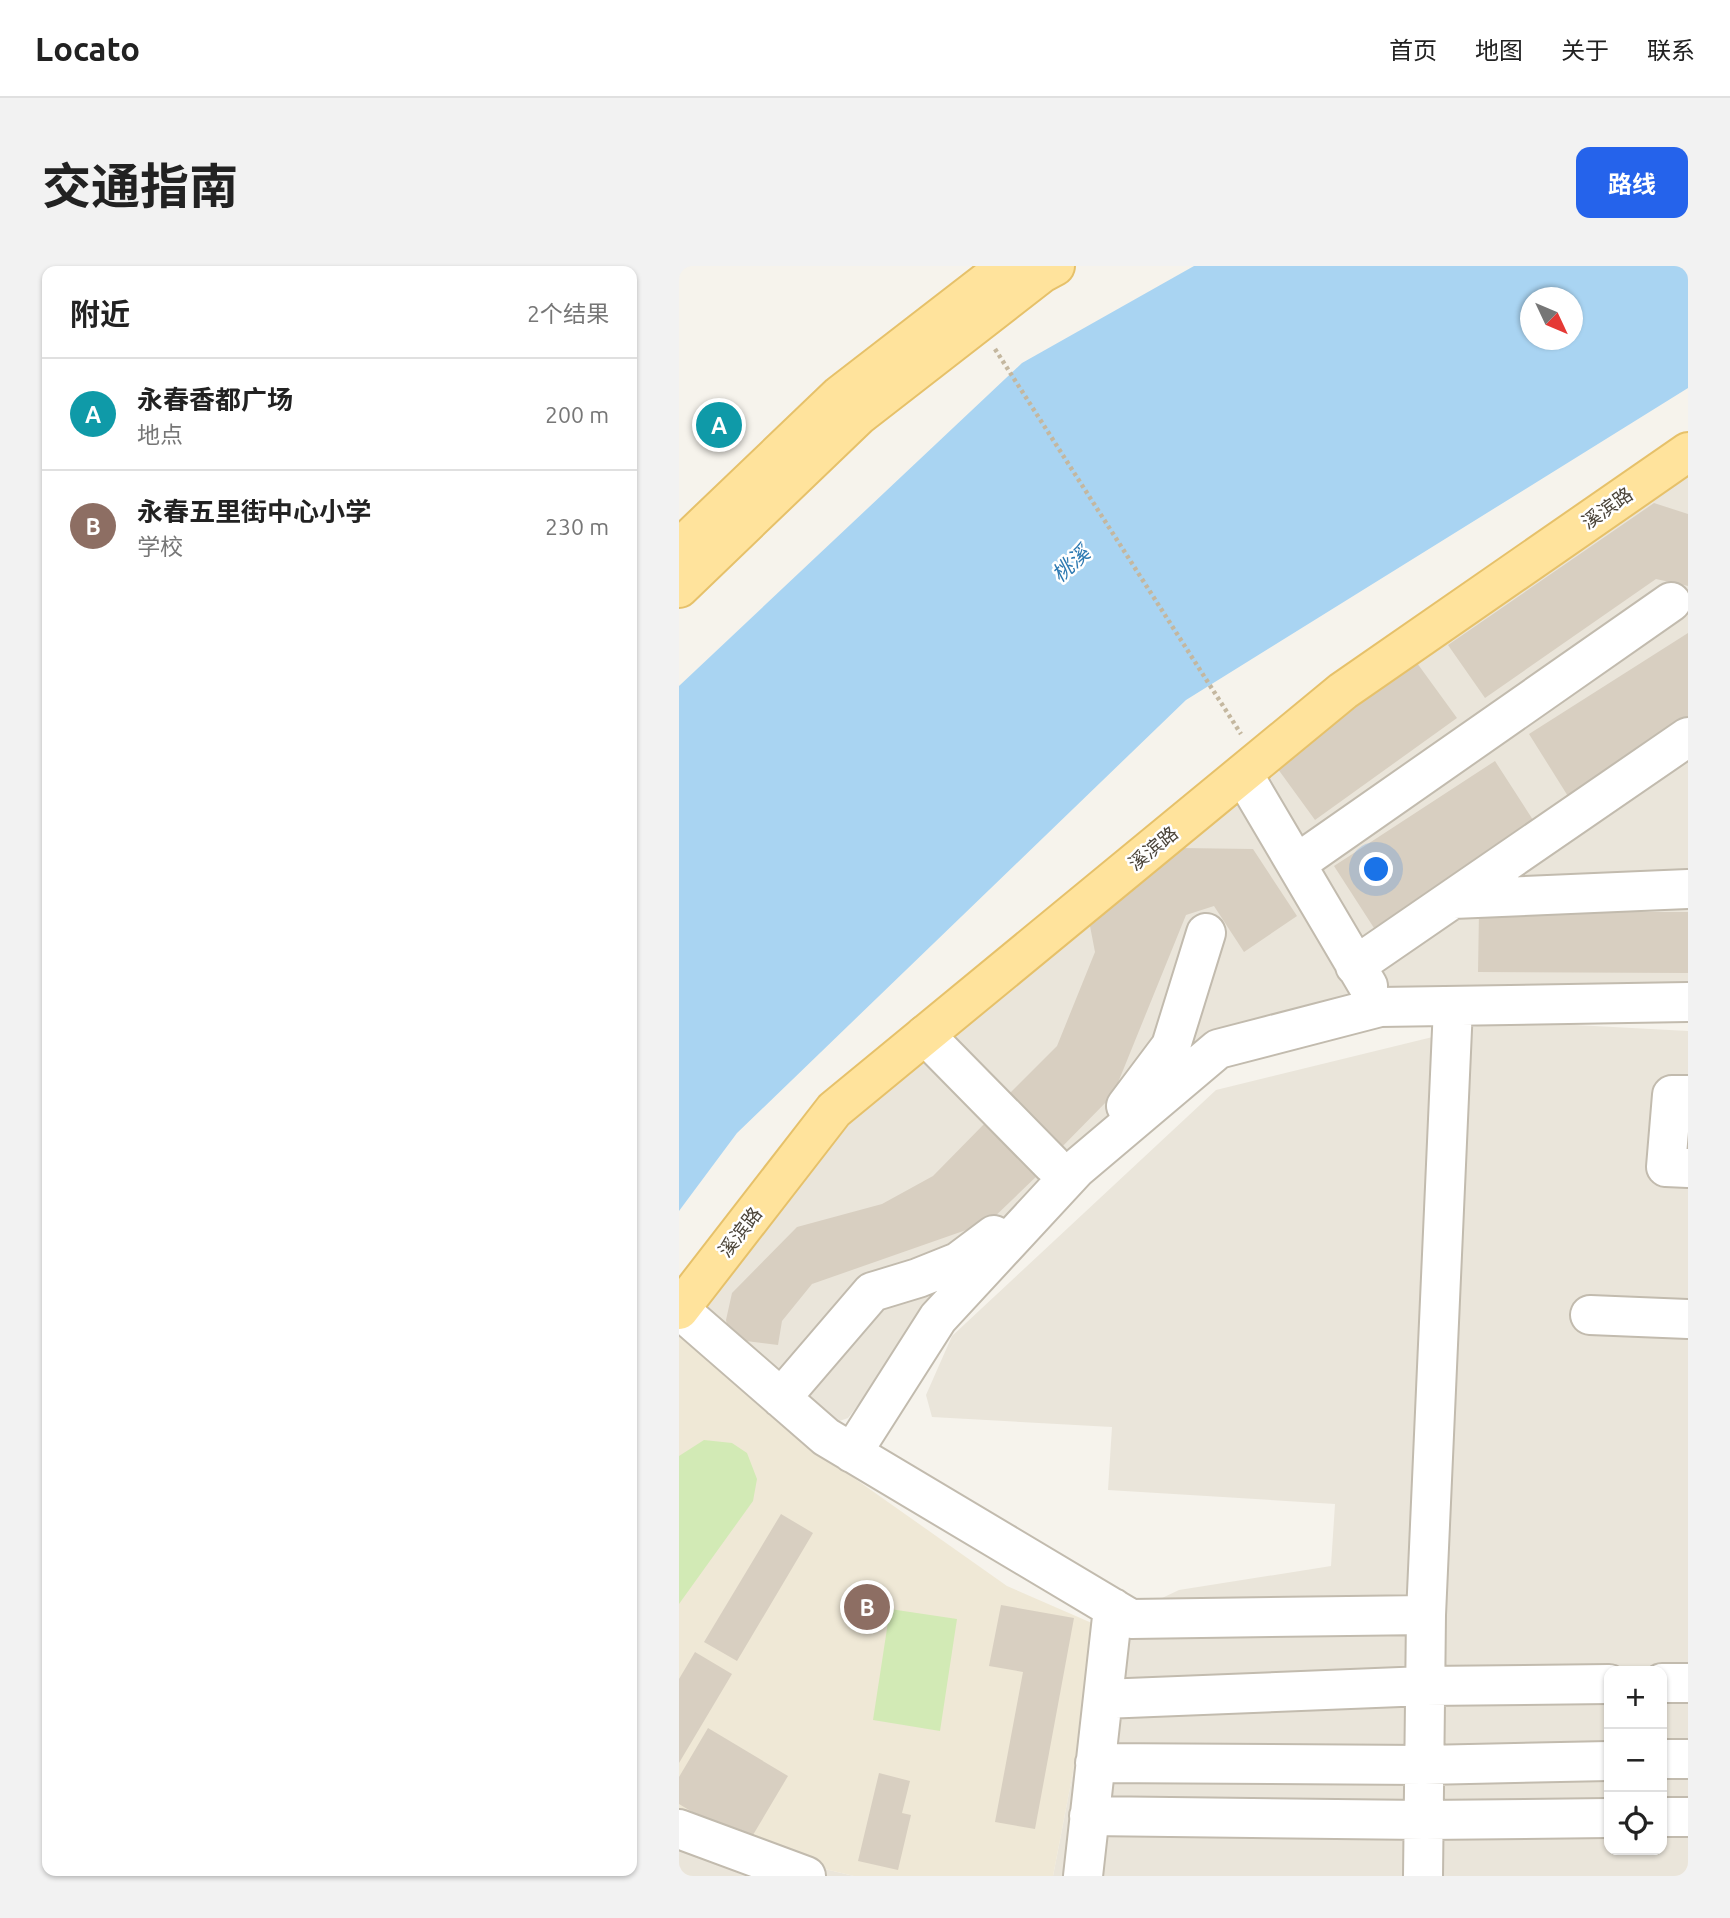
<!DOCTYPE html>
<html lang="zh">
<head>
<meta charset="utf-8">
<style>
	body { margin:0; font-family:Ubuntu,"Noto Sans SC",sans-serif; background:#f2f2f2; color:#222 }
	.controls { position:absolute; right:21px; bottom:21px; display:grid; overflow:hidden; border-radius:14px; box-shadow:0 2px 5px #0004 }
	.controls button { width:63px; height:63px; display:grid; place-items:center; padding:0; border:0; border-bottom:2px solid #e0e0e0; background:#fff; color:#222; font:35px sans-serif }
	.compass { position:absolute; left:841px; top:21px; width:63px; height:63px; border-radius:50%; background:#fff; box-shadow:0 2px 5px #0004; rotate:134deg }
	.you { position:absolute; left:698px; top:604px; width:24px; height:24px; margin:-18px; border:5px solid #fff; border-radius:50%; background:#1a73e8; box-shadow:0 0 0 10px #1a73e833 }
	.badge { display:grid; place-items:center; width:46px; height:46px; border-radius:50%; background:#2563eb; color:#fff; font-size:23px; font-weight:700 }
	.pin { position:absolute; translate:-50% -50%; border:4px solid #fff; box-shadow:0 2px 7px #0006 }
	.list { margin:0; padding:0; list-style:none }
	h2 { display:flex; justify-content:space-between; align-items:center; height:91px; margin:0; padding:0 28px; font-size:30px }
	h2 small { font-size:23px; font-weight:400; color:#767676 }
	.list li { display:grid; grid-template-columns:46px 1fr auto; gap:21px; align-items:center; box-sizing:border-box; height:112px; padding:0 28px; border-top:2px solid #e0e0e0 }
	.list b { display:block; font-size:26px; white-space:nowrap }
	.list p { margin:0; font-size:23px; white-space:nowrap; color:#767676 }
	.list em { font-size:23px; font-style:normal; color:#767676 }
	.icon { flex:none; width:38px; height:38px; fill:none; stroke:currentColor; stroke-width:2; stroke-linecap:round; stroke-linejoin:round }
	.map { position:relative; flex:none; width:1009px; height:1610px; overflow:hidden; border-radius:14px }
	header { display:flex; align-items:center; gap:42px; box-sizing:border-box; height:98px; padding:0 35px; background:#fff; border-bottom:2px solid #e0e0e0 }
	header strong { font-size:33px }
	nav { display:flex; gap:38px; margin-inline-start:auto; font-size:24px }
	.intro { display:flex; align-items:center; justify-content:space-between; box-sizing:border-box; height:168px; padding:0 42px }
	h1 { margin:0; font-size:49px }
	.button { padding:18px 32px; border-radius:14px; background:#2563eb; color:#fff; font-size:24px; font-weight:700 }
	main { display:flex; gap:42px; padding:0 42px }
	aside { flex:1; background:#fff; border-radius:14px; box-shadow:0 2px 5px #0004 }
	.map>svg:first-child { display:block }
	.residential { fill:#eae5da; fill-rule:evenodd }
	.education { fill:#efe8d6 }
	.green { fill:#d2eab5 }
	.water { fill:#a9d4f2; fill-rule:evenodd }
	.building { fill:#d8cfc1 }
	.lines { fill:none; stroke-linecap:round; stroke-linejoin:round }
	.minor-casing { stroke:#c2bbae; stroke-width:42 }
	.major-casing { stroke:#e6c16a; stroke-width:42 }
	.path { stroke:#c4b79f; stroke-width:4.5; stroke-dasharray:3.5 3.5; stroke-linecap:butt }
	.minor { stroke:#fff; stroke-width:38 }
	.major { stroke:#ffe39c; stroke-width:38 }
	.labels { text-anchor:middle; stroke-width:5; stroke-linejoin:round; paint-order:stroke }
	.street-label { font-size:19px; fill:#4b4439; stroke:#fff }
	.water-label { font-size:21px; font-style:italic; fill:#2e7ab2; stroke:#fff }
</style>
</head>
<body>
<header>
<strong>Locato</strong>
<nav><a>首页</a><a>地图</a><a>关于</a><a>联系</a></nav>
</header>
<div class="intro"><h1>交通指南</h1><a class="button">路线</a></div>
<main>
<aside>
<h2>附近<small>2个结果</small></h2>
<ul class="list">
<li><span class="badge" style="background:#0f9aa8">A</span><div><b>永春香都广场</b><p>地点</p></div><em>200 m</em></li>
<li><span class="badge" style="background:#8d6e63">B</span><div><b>永春五里街中心小学</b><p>学校</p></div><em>230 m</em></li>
</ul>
</aside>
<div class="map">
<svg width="1009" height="1610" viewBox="0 0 1009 1610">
	<rect width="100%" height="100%" fill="#f6f3ec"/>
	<!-- residential -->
	<path class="residential" d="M1009 205V726L566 768 251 1047 169 1152 144 1161 31 1063 26 1022 171 845 580 506Z
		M819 755 1009 765V1610H374L422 1361 500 1324 652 1300 656 1238 429 1224 433 1161 253 1151 247 1129 273 1070 537 824ZM930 1405H983V1584H930Z
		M0 1551 79 1587 175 1610H0Z"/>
	<!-- education -->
	<path class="education" d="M0 1068 165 1205 328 1320 422 1361 374 1610H175L79 1587 0 1551Z"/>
	<!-- green -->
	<path class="green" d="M25 1174 53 1177 68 1187 78 1213 74 1235 0 1338V1190Z
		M211 1343 278 1353 261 1465 194 1454Z"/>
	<!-- water -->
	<path class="water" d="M515 0H1009V122L507 434 58 867 0 945V420L343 97ZM852 32H894V74H852Z"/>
	<!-- building -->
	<path class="building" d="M975 237 1009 248V320L977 313 806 432 769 379Z
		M1009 367V461L892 535 850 468Z
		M738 397 778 452 636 554 596 499Z
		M816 495 856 557 695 662 655 600Z
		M502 582 574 583 618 650 565 686 535 640 507 649 434 829 375 889 322 836 378 780 416 686 411 660Z
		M800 646H1009V707L799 706Z
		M309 854 360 908 310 956 133 1018 103 1055 99 1079 51 1073 47 1054 53 1027 118 961 203 938 254 910Z
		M102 1248 134 1267 58 1395 25 1376Z
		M322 1339 395 1352 356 1563 316 1556 344 1406 310 1400Z
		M16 1386 53 1408 0 1497V1413Z
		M29 1462 109 1510 68 1579 0 1538V1511Z
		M200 1507 231 1515 223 1547 232 1549 219 1604 179 1595Z"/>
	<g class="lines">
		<defs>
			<path id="minor" d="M564 508 689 720
				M617 598 992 336
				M774 633 1009 623
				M676 700 1009 471
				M246 769 373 898
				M1009 829H993L987 901 1009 902
				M447 840 492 780 527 667
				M0 1043 147 1171 452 1353 747 1349
				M911 1049 1009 1053
				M102 1132 193 1026 239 1012 279 996 315 969
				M173 1187 259 1052 397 903 539 783 701 741 1009 736
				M983 1417H1009
				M424 1433 746 1420 930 1418
				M983 1493H1009
				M416 1497 745 1499 930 1495
				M410 1550 745 1554 930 1552
				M983 1551H1009
				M0 1563 127 1610
				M404 1610 434 1342
				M744 1610 747 1349 774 741"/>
			<path id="major" d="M0 283 161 129 328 0
				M0 322 179 150 363 7 376 0
				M0 1044 155 844 664 425 1009 186"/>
		</defs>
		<!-- minor casing -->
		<use href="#minor" class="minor-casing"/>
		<!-- major casing -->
		<use href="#major" class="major-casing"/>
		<!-- path -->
		<path class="path" d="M316 83 562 468"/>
		<!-- minor -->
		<use href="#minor" class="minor"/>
		<!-- major -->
		<use href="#major" class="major"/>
	</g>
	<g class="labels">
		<!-- street labels -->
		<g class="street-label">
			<text transform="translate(928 242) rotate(-35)" y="7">溪滨路</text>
			<text transform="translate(474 582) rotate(-39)" y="7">溪滨路</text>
			<text transform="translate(61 966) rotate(-52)" y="7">溪滨路</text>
		</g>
		<!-- water labels -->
		<g class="water-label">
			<text transform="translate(392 298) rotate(-42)" y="7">桃溪</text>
		</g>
	</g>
</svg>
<div class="controls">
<button>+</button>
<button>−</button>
<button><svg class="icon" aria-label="locate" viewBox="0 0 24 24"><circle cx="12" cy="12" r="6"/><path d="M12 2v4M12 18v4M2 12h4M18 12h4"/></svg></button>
</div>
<svg class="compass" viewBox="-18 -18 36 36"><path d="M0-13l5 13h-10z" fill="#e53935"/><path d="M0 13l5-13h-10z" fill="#767676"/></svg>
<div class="you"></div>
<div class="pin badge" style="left:40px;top:159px;background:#0f9aa8">A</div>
<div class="pin badge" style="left:188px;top:1341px;background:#8d6e63">B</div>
</div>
</main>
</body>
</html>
